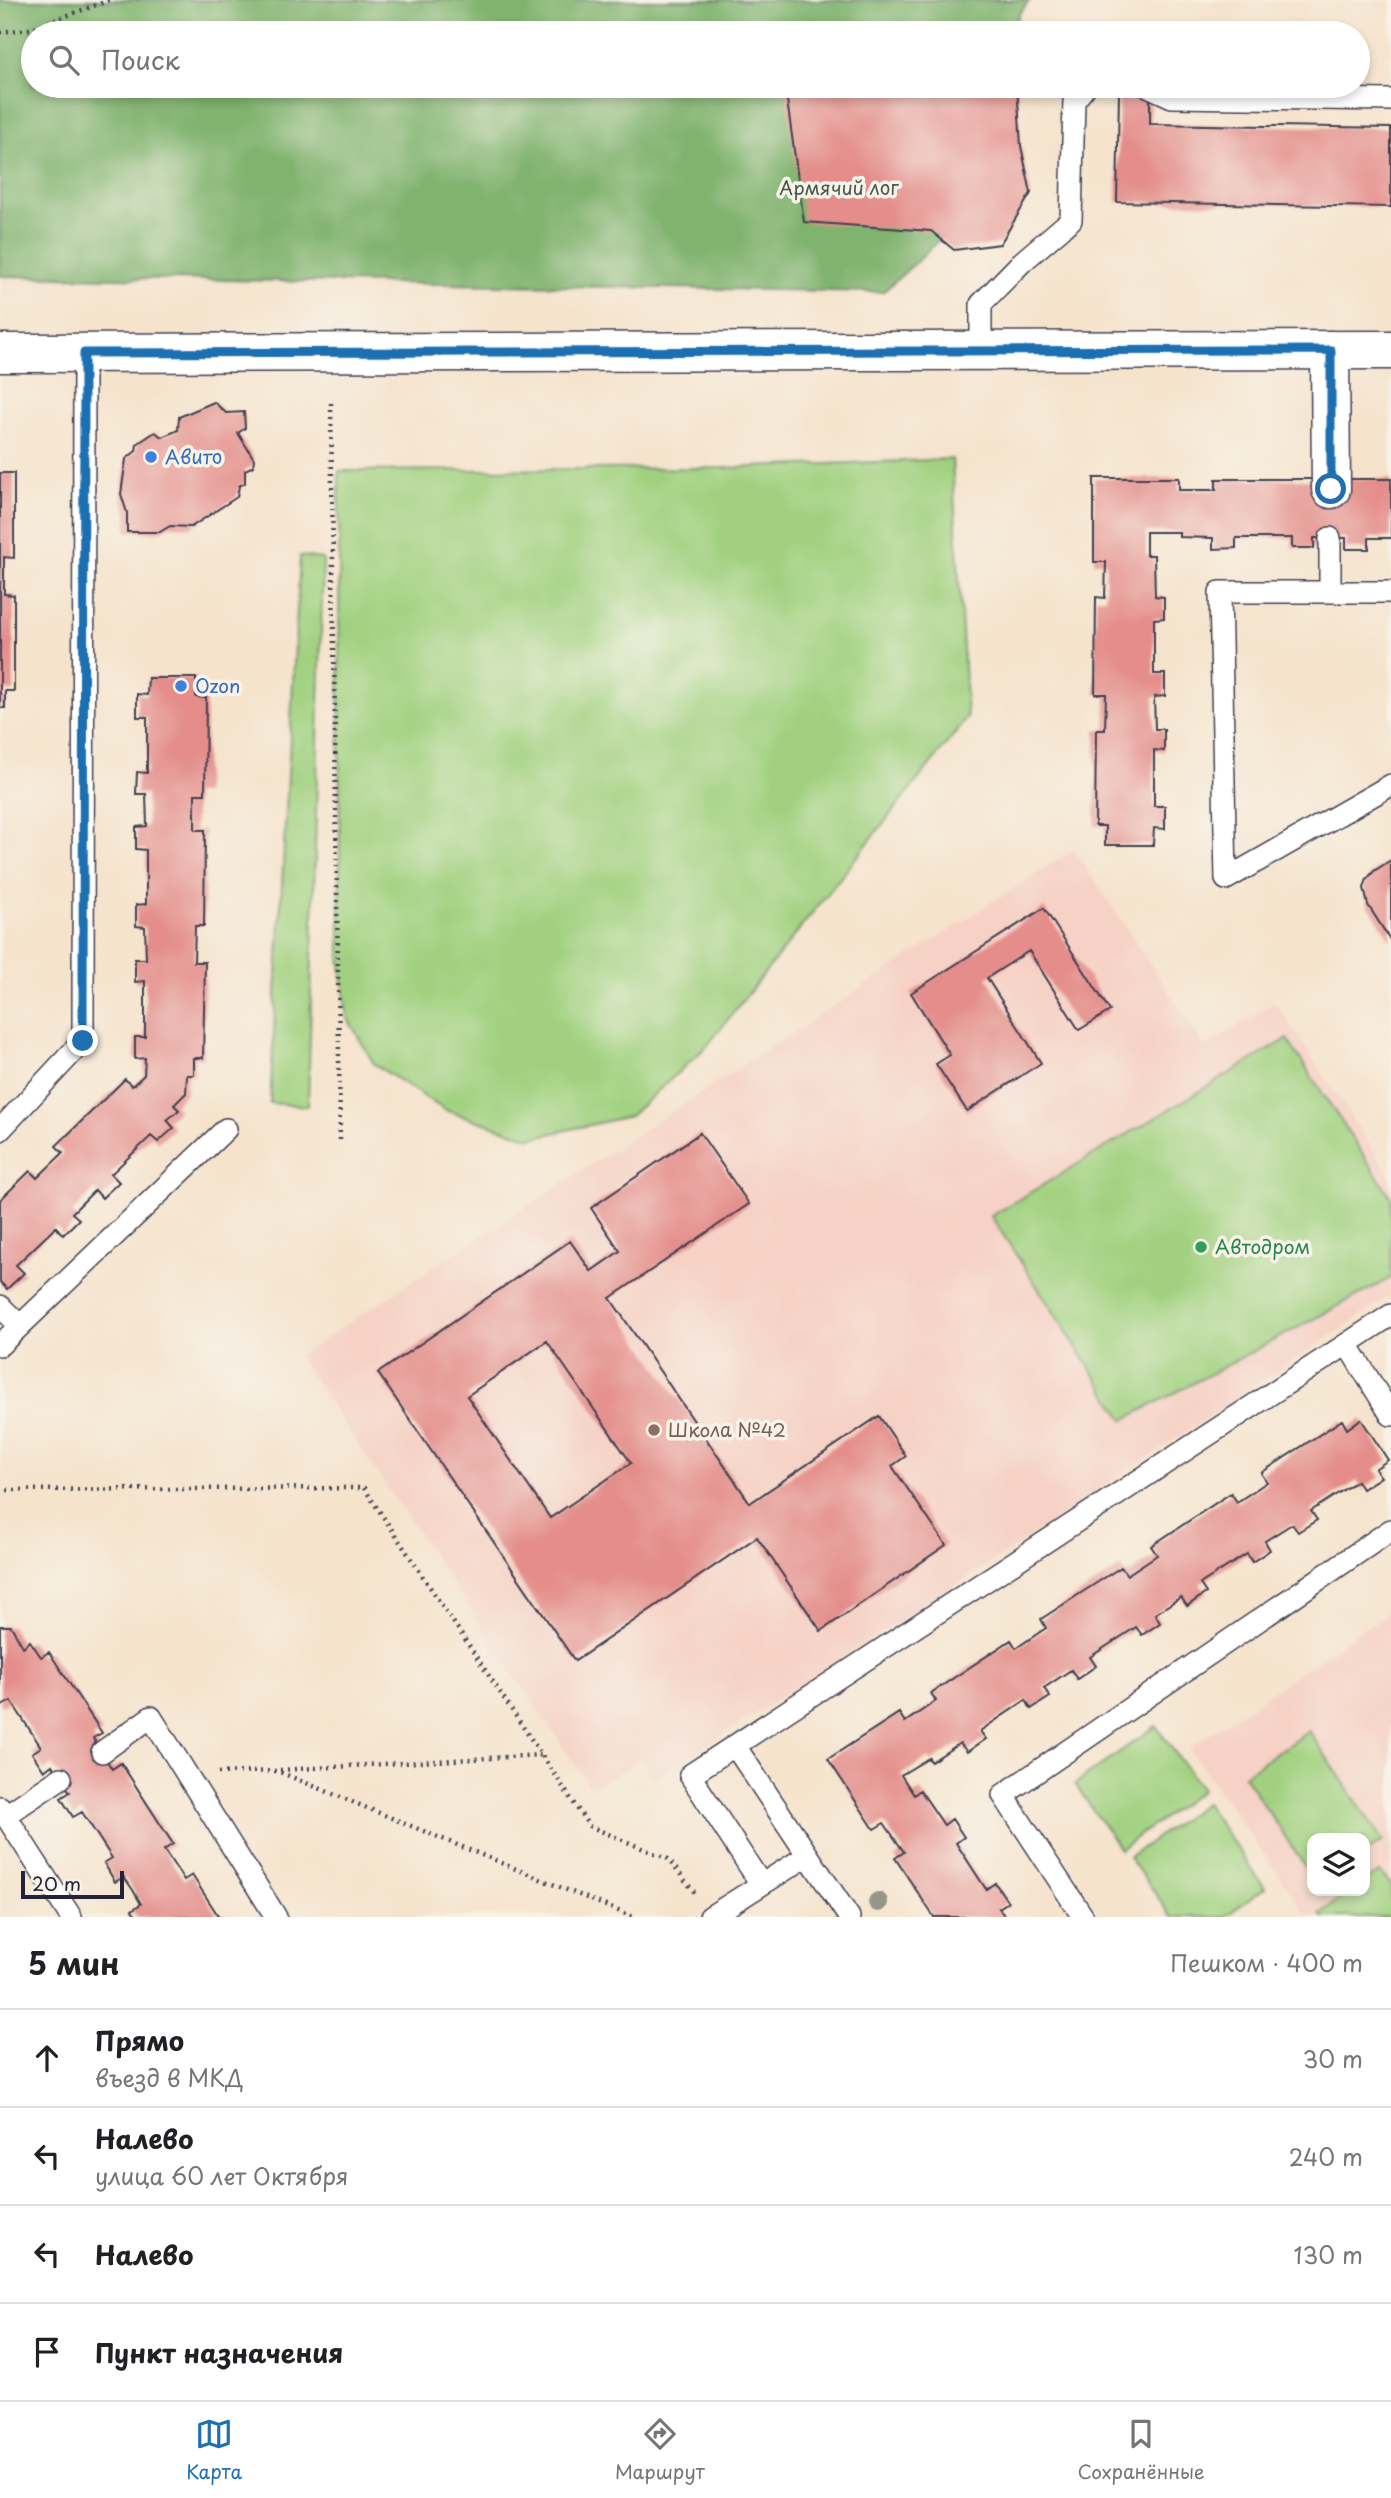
<!DOCTYPE html>
<html lang="ru">
<head>
<meta charset="utf-8">
<style>
	body { margin:0; font-family:"Playpen Sans",sans-serif; background:#f2f2f2; color:#202124 }
	.controls { position:absolute; right:21px; bottom:21px; display:grid; overflow:hidden; border-radius:14px; box-shadow:0 4px 10px #0003 }
	.controls button { width:63px; height:63px; display:grid; place-items:center; padding:0; border:0; border-bottom:2px solid #e0e0e0; background:#fff; color:#202124; font:35px sans-serif }
	.scale { position:absolute; left:21px; bottom:18px; width:103px; box-sizing:border-box; padding-left:7px; border:4px solid #22223b; border-top:0; font-size:19px; line-height:24px; white-space:nowrap; color:#22223b; -webkit-text-stroke:5px #f7f3e8; paint-order:stroke }
	.stop { position:absolute; width:21px; height:21px; margin:-16px; border:5px solid #1f6fb2; border-radius:50%; background:#fff }
	.stop.end { background:#1f6fb2; border-color:#fff; box-shadow:0 2px 7px #0008 }
	.list { margin:0; padding:0; list-style:none }
	h2 { display:flex; justify-content:space-between; align-items:center; height:91px; margin:0; padding:0 28px; font-size:30px }
	h2 small { font-size:23px; font-weight:400; color:#757577 }
	.list li { display:grid; grid-template-columns:46px 1fr auto; gap:21px; align-items:center; box-sizing:border-box; height:98px; padding:0 28px; border-top:2px solid #e0e0e0 }
	.list b { display:block; font-size:26px; white-space:nowrap }
	.list p { margin:0; font-size:23px; white-space:nowrap; color:#757577 }
	.list em { font-size:23px; font-style:normal; color:#757577 }
	.icon { flex:none; width:38px; height:38px; fill:none; stroke:currentColor; stroke-width:2; stroke-linecap:round; stroke-linejoin:round }
	.map { position:relative; flex:none; width:1391px; height:1917px; overflow:hidden }
	.search { position:absolute; background:#fff; box-shadow:0 4px 10px #0003; left:21px; right:21px; top:21px; height:77px; display:flex; align-items:center; gap:18px; box-sizing:border-box; padding:0 24px; border-radius:38px; color:#757577; font-size:26px }
	.sheet { height:483px; background:#fff }
	nav { display:flex; justify-content:space-around; align-items:center; box-sizing:border-box; height:98px; border-top:2px solid #e0e0e0; background:#fff; font-size:19px; color:#757577 }
	nav a { display:grid; justify-items:center; gap:4px }
	nav .on { color:#1f6fb2 }
	.map>svg:first-child { display:block }
	.built { fill:#f6d1c5; fill-rule:evenodd }
	.green { fill:#a1d180; stroke:#627a5e; stroke-width:2 }
	.forest { fill:#80b36e; stroke:#516a54; stroke-width:2 }
	.building { fill:#e48d8a; fill-rule:evenodd }
	.lines { fill:none; stroke-linecap:round; stroke-linejoin:round }
	.service-casing { stroke:#423f51; stroke-width:24 }
	.minor-casing { stroke:#423f51; stroke-width:41 }
	.tertiary-casing { stroke:#423f51; stroke-width:41 }
	.path { stroke:#423f51; stroke-width:4.5; stroke-dasharray:2 5; stroke-linecap:butt }
	.service { stroke:#fff; stroke-width:21 }
	.minor { stroke:#fff; stroke-width:38 }
	.tertiary { stroke:#fff; stroke-width:38 }
	.tree { fill:#969688 }
	.route { stroke:#1f6fb2; stroke-width:9 }
	.shop-dot { fill:#3f7fe0; stroke:#f7f3e8; stroke-width:2.5 }
	.leisure-dot { fill:#2e9e5b; stroke:#f7f3e8; stroke-width:2.5 }
	.education-dot { fill:#8d6e63; stroke:#f7f3e8; stroke-width:2.5 }
	.labels { text-anchor:middle; stroke-width:7; stroke-linejoin:round; paint-order:stroke }
	.park-label { font-size:19px; fill:#485750; stroke:#f7f3e8 }
	.shop-label { font-size:19px; fill:#366cbe; stroke:#f7f3e8; text-anchor:start }
	.leisure-label { font-size:19px; fill:#27864d; stroke:#f7f3e8; text-anchor:start }
	.education-label { font-size:19px; fill:#785e54; stroke:#f7f3e8; text-anchor:start }
</style>
</head>
<body>
<div class="map">
<svg width="1391" height="1917" viewBox="0 0 1391 1917">
	<rect width="100%" height="100%" fill="#f7f3e8"/>
	<filter id="ink" filterUnits="userSpaceOnUse"><feTurbulence type="fractalNoise" baseFrequency=".0143" numOctaves="2"/><feDisplacementMap in="SourceGraphic" scale="14" xChannelSelector="R" yChannelSelector="G"/><feConvolveMatrix kernelMatrix="1 2 1 2 8 2 1 2 1" color-interpolation-filters="sRGB"/></filter>
	<filter id="wash" filterUnits="userSpaceOnUse"><feTurbulence type="fractalNoise" baseFrequency=".00686" numOctaves="4" result="noise"/><feDisplacementMap in="SourceGraphic" scale="28" xChannelSelector="R" yChannelSelector="G"/><feGaussianBlur stdDeviation="1.57" result="paint"/><feColorMatrix in="noise" values="0 0 0 0 0 0 0 0 0 0 0 0 0 0 0 0 0 1.4 0 .05"/><feComposite in="paint" operator="in"/></filter>
	<g filter="url(#wash)">
		<rect width="100%" height="100%" fill="#f5e3cc"/>
		<!-- built -->
		<path class="built" d="M1074 849 1205 1047 1275 1002 1391 1177V1295L1013 1548 654 1779 642 1759 591 1788 298 1356Z
			M1391 1610V1917H1308L1189 1748ZM1312 1838H1365V1891H1312Z"/>
		<!-- green -->
		<path class="green" d="M952 459 967 718 706 1047 630 1116 531 1138 445 1110 374 1064 347 1017 340 954 339 471 726 468Z
			M300 556 323 559 308 1106 270 1103Z
			M1287 1039 1391 1197V1278L1124 1420 991 1216Z
			M1156 1726 1202 1790 1120 1849 1075 1784Z
			M1309 1731 1383 1841 1365 1853V1838H1312V1877L1244 1775Z
			M1205 1803 1265 1888 1224 1917H1172L1129 1857Z
			M1380 1872 1391 1885V1917H1322L1320 1914 1351 1891H1365V1880Z"/>
		<!-- forest -->
		<path class="forest" d="M0 0H1030L1019 14 1013 33H33V86H999L987 147 968 210 923 256 883 292 0 276Z"/>
		<g id="blocks">
			<!-- building -->
			<path class="building" d="M785 86H1017L1021 146 1031 193 1000 244 954 250 931 231 804 222Z
				M1119 93 1150 95V124L1391 128V207L1117 202Z
				M214 402 226 413 244 412 245 428 238 433 254 459 253 466 245 470V483L239 486 237 497 191 527 170 526 160 532H127V513L121 494 126 459 136 451 137 444 155 432 162 437 178 430 179 417Z
				M0 473H14V558L4 557V594L14 595V691H5V708H0Z
				M1094 478H1179V490H1216V479H1391V538H1369V549H1346V538H1314V548H1292V538H1236V548L1213 549V538L1179 537V532H1146V555H1154L1155 596 1164 597V618L1154 619V674H1165V696L1154 697 1155 729H1164V751L1154 750V806H1165V829L1154 828 1153 845H1105V826H1095L1096 730H1105L1106 694H1095L1096 597 1105 598 1106 562H1094Z
				M148 678H196V697L206 698 205 794H195V830H205L204 926H195L194 962H205L203 1058H194V1075H187L186 1093 174 1105 179 1110 167 1120 174 1128 158 1142 151 1136 111 1174 119 1182 102 1198 95 1190 72 1213 79 1219 63 1235 56 1227 16 1265 24 1273 7 1289 0 1282V1200L30 1171 37 1178 63 1153 56 1146 125 1079 132 1086 144 1075 145 1058 135 1059V1037H145V981L135 982V959H146L145 927 136 926V905L146 904V850L136 849V827L147 826 146 794H136L137 772 147 773V717H137V694L147 695Z
				M1391 860V941L1368 905 1364 888 1367 879 1374 871Z
				M1044 908 1110 1011 1079 1030 1029 951 987 978 1041 1063 967 1111 936 1064 950 1055 911 993Z
				M700 1133 749 1204 610 1298 750 1503 879 1416 906 1456 892 1466 946 1545 821 1631 757 1537 575 1661 378 1373 570 1241 591 1271 620 1251 591 1208ZM547 1341 631 1463 550 1518 467 1396Z
				M1361 1419 1388 1460 1375 1469 1381 1477 1362 1489 1357 1481 1311 1511 1317 1520 1298 1532 1292 1524 1265 1541 1270 1550 1252 1562 1247 1554 1200 1584 1206 1593 1187 1606 1181 1597 1155 1614 1160 1623 1142 1635 1136 1627 1090 1657 1096 1666 1077 1679 1071 1670 1044 1688 1050 1697 1031 1709 1026 1700 980 1731 986 1739 967 1752 960 1743 931 1762 929 1758 901 1775 914 1795 920 1790 944 1825 952 1819 964 1837 956 1843 986 1889 995 1883 1008 1902 999 1908 1005 1917H934L895 1858 904 1852 884 1823 874 1829 828 1759 899 1713 905 1722 936 1701 931 1693 1011 1640 1016 1648 1046 1628 1041 1619 1121 1567 1127 1575 1157 1555 1151 1546 1231 1493 1237 1502 1267 1482 1261 1473 1342 1420 1347 1429Z
				M0 1626H11L23 1647 30 1641 41 1657 49 1652 102 1733 93 1738 112 1769 121 1763 173 1844 164 1850 184 1880 192 1875 219 1917H137L132 1910 141 1904 133 1890 124 1877 115 1882 104 1863 112 1858 82 1812 73 1817 61 1798 70 1792 52 1765 44 1771 32 1753 41 1747 11 1701 2 1706 0 1703Z"/>
		</g>
	</g>
	<g filter="url(#ink)">
		<use href="#blocks" fill-opacity="0" stroke="#423f51" stroke-width="2"/>
		<g class="lines">
			<defs>
				<path id="service" d="M1148 86 1172 97 1391 100
					M981 351V304L1022 262 1071 220 1074 101 1086 86
					M1330 592V538
					M1391 592H1220L1226 879 1391 785
					M0 1130 83 1041 84 353
					M0 1306 20 1326
					M1347 1344 1391 1415
					M0 1345 226 1129
					M735 1746 849 1917
					M102 1752 151 1717 276 1917
					M0 1807 71 1917
					M6 1815 61 1778
					M761 1884 690 1775 1391 1315
					M710 1917 807 1856
					M1083 1917 1003 1795 1391 1530"/>
				<path id="minor" d="M1330 350 1331 489"/>
				<path id="tertiary" d="M0 353 1391 350"/>
			</defs>
			<!-- service casing -->
			<use href="#service" class="service-casing"/>
			<!-- minor casing -->
			<use href="#minor" class="minor-casing"/>
			<!-- tertiary casing -->
			<use href="#tertiary" class="tertiary-casing"/>
			<!-- path -->
			<path class="path" d="M0 32 30 29 110 0
				M331 403 340 1141
				M0 1490 364 1488 589 1826 668 1859 695 1893
				M280 1770 541 1755
				M218 1773 277 1771 633 1917"/>
			<!-- service -->
			<use href="#service" class="service"/>
			<!-- minor -->
			<use href="#minor" class="minor"/>
			<!-- tertiary -->
			<use href="#tertiary" class="tertiary"/>
		</g>
		<!-- trees -->
		<circle class="tree" cx="878" cy="1902" r="10"/>
	</g>
	<g class="lines" filter="url(#ink)">
		<!-- route -->
		<path class="route" d="M83 1041 84 353 1331 350V489"/>
	</g>
	<!-- markers -->
	<g class="shop-dot">
		<circle cx="151" cy="457" r="7"/>
		<circle cx="181" cy="686" r="7"/>
	</g>
	<circle class="leisure-dot" cx="1201" cy="1247" r="7"/>
	<circle class="education-dot" cx="654" cy="1430" r="7"/>
	<g class="labels">
		<!-- park labels -->
		<g class="park-label">
			<text x="839" y="195">Армячий лог</text>
		</g>
		<!-- shop labels -->
		<g class="shop-label">
			<text x="165" y="464">Авито</text>
			<text x="195" y="693">Ozon</text>
		</g>
		<!-- leisure labels -->
		<g class="leisure-label">
			<text x="1215" y="1254">Автодром</text>
		</g>
		<!-- education labels -->
		<g class="education-label">
			<text x="668" y="1437">Школа №42</text>
		</g>
	</g>
</svg>
<div class="controls">
<button><svg class="icon" aria-label="layers" viewBox="0 0 24 24"><path d="M12 4l9 5-9 5-9-5zM3 14l9 5 9-5"/></svg></button>
</div>
<div class="scale">20 m</div>
<div class="stop" style="left:1331px;top:489px"></div>
<div class="stop end" style="left:83px;top:1041px"></div>
<div class="search"><svg class="icon" aria-label="search" viewBox="0 0 24 24"><circle cx="10" cy="10" r="6"/><path d="M15 15l6 6"/></svg>Поиск</div>
</div>
<section class="sheet">
<h2>5 мин<small>Пешком · 400 m</small></h2>
<ul class="list">
<li><svg class="icon" aria-label="ahead" viewBox="0 0 24 24"><path d="M12 20V5M6 11l6-6 6 6"/></svg><div><b>Прямо</b><p>въезд в МКД</p></div><em>30 m</em></li>
<li><svg class="icon" aria-label="left" viewBox="0 0 24 24"><path d="M17 20v-9H6M10 6l-5 5 5 5"/></svg><div><b>Налево</b><p>улица 60 лет Октября</p></div><em>240 m</em></li>
<li><svg class="icon" aria-label="left" viewBox="0 0 24 24"><path d="M17 20v-9H6M10 6l-5 5 5 5"/></svg><div><b>Налево</b></div><em>130 m</em></li>
<li><svg class="icon" aria-label="arrive" viewBox="0 0 24 24"><path d="M6 21V4h12l-3 4 3 4H6"/></svg><div><b>Пункт назначения</b></div></li>
</ul>
</section>
<nav>
<a class="on"><svg class="icon" aria-label="map" viewBox="0 0 24 24"><path d="M3 6l6-2 6 2 6-2v14l-6 2-6-2-6 2zM9 4v14M15 6v14"/></svg>Карта</a>
<a><svg class="icon" aria-label="directions" viewBox="0 0 24 24"><path d="M12 3l9 9-9 9-9-9zM9 14v-3h6M13 9l2 2-2 2"/></svg>Маршрут</a>
<a><svg class="icon" aria-label="saved" viewBox="0 0 24 24"><path d="M7 4h10v16l-5-4-5 4z"/></svg>Сохранённые</a>
</nav>
</body>
</html>
